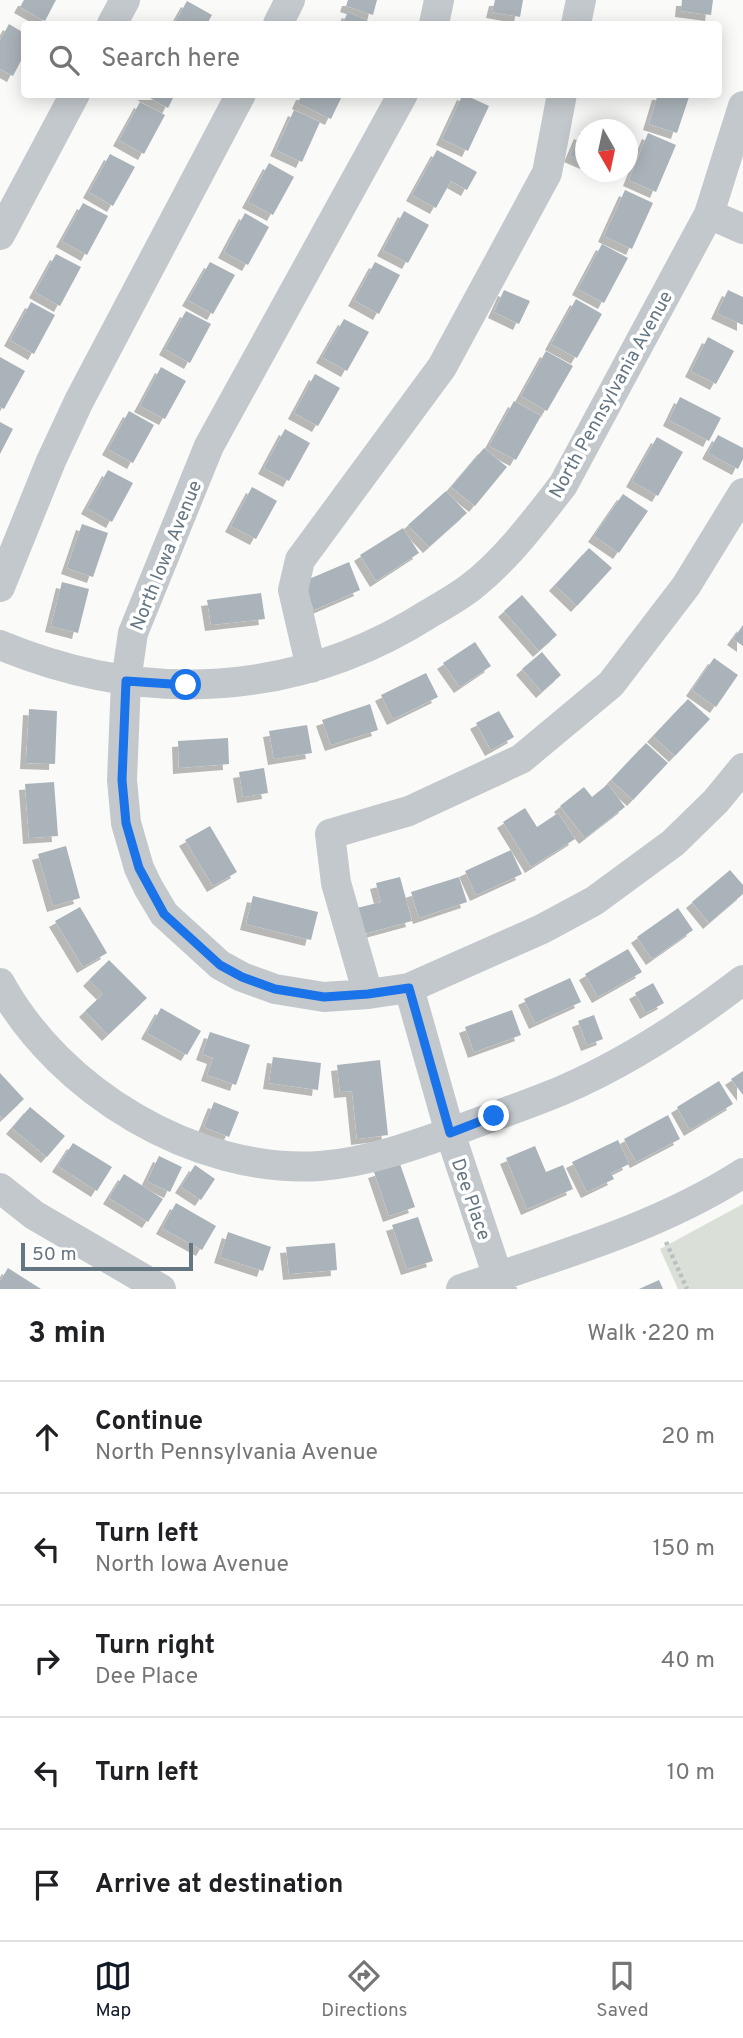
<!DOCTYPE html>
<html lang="en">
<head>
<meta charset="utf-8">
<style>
	body { margin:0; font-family:Overpass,sans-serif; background:#f2f2f2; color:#202124 }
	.compass { position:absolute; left:575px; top:119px; width:63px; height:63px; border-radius:50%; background:#fff; box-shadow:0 4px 18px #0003; rotate:171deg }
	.scale { position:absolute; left:21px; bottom:18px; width:172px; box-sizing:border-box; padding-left:7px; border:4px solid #657683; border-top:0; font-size:19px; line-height:24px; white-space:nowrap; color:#657683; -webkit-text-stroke:5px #fff; paint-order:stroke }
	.stop { position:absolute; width:21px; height:21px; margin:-16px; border:5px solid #1a73e8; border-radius:50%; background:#fff }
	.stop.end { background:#1a73e8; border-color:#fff; box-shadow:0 2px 7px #0008 }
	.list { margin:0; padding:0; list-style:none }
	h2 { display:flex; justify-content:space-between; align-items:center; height:91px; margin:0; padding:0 28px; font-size:30px }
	h2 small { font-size:23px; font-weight:400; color:#757577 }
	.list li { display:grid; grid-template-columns:46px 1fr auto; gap:21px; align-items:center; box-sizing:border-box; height:112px; padding:0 28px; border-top:2px solid #e0e0e0 }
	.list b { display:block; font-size:26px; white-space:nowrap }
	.list p { margin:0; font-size:23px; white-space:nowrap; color:#757577 }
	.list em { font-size:23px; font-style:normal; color:#757577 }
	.icon { flex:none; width:38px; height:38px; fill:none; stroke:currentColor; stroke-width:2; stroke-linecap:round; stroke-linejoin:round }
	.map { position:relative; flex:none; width:743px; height:1289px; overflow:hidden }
	.search { position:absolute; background:#fff; box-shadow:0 4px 18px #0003; left:21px; right:21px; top:21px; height:77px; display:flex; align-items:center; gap:18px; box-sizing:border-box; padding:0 24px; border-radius:7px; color:#757577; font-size:26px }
	.sheet { height:651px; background:#fff }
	nav { display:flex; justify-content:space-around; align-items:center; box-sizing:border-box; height:98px; border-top:2px solid #e0e0e0; background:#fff; font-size:19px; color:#757577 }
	nav a { display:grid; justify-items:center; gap:4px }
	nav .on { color:#111827 }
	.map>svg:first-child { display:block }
	.green { fill:#dadfd7 }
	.building { fill:#aab3b9; filter:url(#shadow) }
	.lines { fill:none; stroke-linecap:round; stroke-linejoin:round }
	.path { stroke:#bbbfc2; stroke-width:4.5; stroke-dasharray:3.5 3.5; stroke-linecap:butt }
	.minor { stroke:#c3c8cc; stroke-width:30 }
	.route { stroke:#1a73e8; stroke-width:9 }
	.labels { text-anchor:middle; stroke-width:7; stroke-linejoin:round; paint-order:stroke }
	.street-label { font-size:19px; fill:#657683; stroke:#fff }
</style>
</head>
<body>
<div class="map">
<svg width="743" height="1289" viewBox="0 0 743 1289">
	<defs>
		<filter id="shadow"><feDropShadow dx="-6" dy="6" stdDeviation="0" flood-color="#0004"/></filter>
	</defs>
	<rect width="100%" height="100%" fill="#fafaf8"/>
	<!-- green -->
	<path class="green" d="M743 1204V1289H678L660 1249Z"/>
	<!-- building -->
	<path class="building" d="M24 0H56L45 21 20 7Z
		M348 0H377L373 15 346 6Z
		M495 0H523L520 17 492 12Z
		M682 0H713L711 15 681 11Z
		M187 1 212 15 207 24H174Z
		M348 12 375 24H342Z
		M9 24 24 33V55L13 76 0 69V40Z
		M143 94H175L168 108Z
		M302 94H343L331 119 298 103Z
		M463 94 489 106 468 151 442 139Z
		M658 94H690L677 133 649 124Z
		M140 102 165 115 144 154 119 140Z
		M294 110 320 122 302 162 276 150Z
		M580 133 586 136V163L570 156Z
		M648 133 676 145 656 192 629 180Z
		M437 150 477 172 467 190 451 181 436 208 412 195Z
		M110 154 135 167 113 206 89 192Z
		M269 163 294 177 273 215 248 202Z
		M625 190 653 203 632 249 604 236Z
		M83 203 108 216 87 255 62 241Z
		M404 211 429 225 408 263 383 250Z
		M245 213 269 227 248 265 224 252Z
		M602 244 628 258 604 303 578 289Z
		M56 254 81 267 60 306 35 292Z
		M210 262 235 275 213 314 188 300Z
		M375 262 400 275 379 314 354 300Z
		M504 290 530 301 519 324 494 312Z
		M728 290 743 297V325L717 313Z
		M576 299 602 314 577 358 551 344Z
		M31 302 55 315 34 354 10 340Z
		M186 311 211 324 190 363 165 349Z
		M344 319 369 332 347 371 322 357Z
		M708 337 734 351 716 384 691 371Z
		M546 351 573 366 547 411 521 396Z
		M0 357 25 371 4 409 0 407Z
		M161 367 186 381 165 419 140 406Z
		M315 374 340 388 318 426 294 413Z
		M680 397 721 418 709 441 669 420Z
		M514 401 541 416 516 460 489 446Z
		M129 411 154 425 133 463 108 449Z
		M0 422 13 429 0 454Z
		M285 429 310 443 289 481 264 468Z
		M718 435 743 448V459L738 469 708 453Z
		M657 437 683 452 658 496 632 481Z
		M484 448 507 467 475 506 451 487Z
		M108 470 133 483 112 522 87 508Z
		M252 487 277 501 256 539 231 526Z
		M446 491 467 513 429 547 408 525Z
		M623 494 648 511 619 553 594 536Z
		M82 524 108 533 93 577 67 568Z
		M403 528 419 553 376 581 360 555Z
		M589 548 612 568 577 606 555 585Z
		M349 562 360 590 314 610 302 582Z
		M62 582 89 589 78 633 51 626Z
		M261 593 265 619 211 625 207 600Z
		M522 595 557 635 539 651 504 611Z
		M743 625V646L733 639Z
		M475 642 491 666 460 687 443 663Z
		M542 652 561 675 542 692 522 669Z
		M714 658 738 675 716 707 692 690Z
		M426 673 438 697 393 719 381 695Z
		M688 699 710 719 675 756 653 736Z
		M370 704 378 730 331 745 322 720Z
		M29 709 57 711 55 764 26 763Z
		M499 711 514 737 491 750 476 723Z
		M307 725 312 753 274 759 269 731Z
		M228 738 229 764 179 768 178 741Z
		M646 743 668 763 633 800 611 780Z
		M264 768 268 793 243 797 239 772Z
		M54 782 58 836 29 838 25 784Z
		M608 784 625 807 585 838 560 806 584 787 592 797Z
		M525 808 537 827 558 813 575 839 531 867 503 822Z
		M210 826 237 872 213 886 185 840Z
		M66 846 80 898 53 906 38 854Z
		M511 850 522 874 476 895 465 871Z
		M730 870 743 885V894L709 923 692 902Z
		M400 877 412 921 364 934 357 908 381 902 376 883Z
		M459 877 467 902 419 918 411 892Z
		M253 896 318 912 311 940 246 924Z
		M80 907 107 953 83 967 55 921Z
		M678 908 693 930 652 959 637 937Z
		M628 949 642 972 598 997 585 974Z
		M109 960 147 998 108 1035 85 1011 103 994 89 980Z
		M570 978 581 1002 535 1023 524 999Z
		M653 983 664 1003 646 1013 635 993Z
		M161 1008 201 1031 187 1055 147 1033Z
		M512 1010 521 1035 474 1052 465 1027Z
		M594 1015 603 1039 587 1045 578 1021Z
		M210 1032 250 1045 236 1085 207 1075 213 1058 202 1054Z
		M273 1057 321 1063 318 1090 269 1083Z
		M380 1060 388 1135 357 1139 352 1091 340 1092 337 1065Z
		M743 1071V1095L731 1079Z
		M0 1073 24 1099 3 1119 0 1115Z
		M719 1081 733 1104 690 1130 677 1107Z
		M214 1102 239 1112 229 1137 204 1127Z
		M30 1107 65 1136 47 1157 12 1128Z
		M668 1115 680 1139 636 1162 624 1139Z
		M618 1140 629 1164 611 1173 614 1179 587 1192 572 1162Z
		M73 1143 112 1167 97 1191 58 1166Z
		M535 1146 546 1172 563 1165 573 1189 527 1209 506 1158Z
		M159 1156 182 1167 170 1192 147 1181Z
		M400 1164 415 1207 389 1216 374 1172Z
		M195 1165 215 1179 201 1200 181 1187Z
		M124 1174 163 1199 148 1222 109 1198Z
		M176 1203 216 1226 202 1250 162 1228Z
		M418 1217 433 1261 407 1269 392 1225Z
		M228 1232 271 1247 263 1271 220 1257Z
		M335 1243 337 1270 289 1274 286 1247Z
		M8 1268 41 1289H0V1281Z
		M659 1280 663 1289H639Z"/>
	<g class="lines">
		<!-- path -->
		<path class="path" d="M666 1242 687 1289"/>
		<!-- minor -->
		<path class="minor" d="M112 24 125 0
			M278 24 290 0
			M434 24 439 0
			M576 24 581 0
			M403 94 209 446 133 633 126 681 122 780 126 823 139 868 148 887 164 914 220 965 242 977 275 989 324 997 368 994 409 988 542 929 594 901 673 843 716 801 743 768
			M709 214 743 229
			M0 235 75 94
			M0 587 51 461 79 401 241 94
			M0 645C145 705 297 698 430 613 444 605 458 597 471 587 506 560 535 521 563 485L709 214 743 106
			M311 668 293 590 300 560 442 367 547 173 562 94
			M0 983C59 1091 195 1174 320 1166 371 1162 421 1143 468 1126 500 1114 532 1103 563 1090 628 1062 687 1023 743 980
			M409 988 450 1133 502 1289
			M368 994 336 883 330 834 409 811 521 759 611 684 686 586 743 493
			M0 1188 34 1215 161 1289
			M461 1289C556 1256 658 1228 743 1173"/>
	</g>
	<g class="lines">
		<!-- route -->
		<path class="route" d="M186 685 126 681 122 780 126 823 139 868 164 914 220 965 242 977 275 989 324 997 368 994 409 988 450 1133 494 1116"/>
	</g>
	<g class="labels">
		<!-- street labels -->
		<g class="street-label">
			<text transform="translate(610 394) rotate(-61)" y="7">North Pennsylvania Avenue</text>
			<text transform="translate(165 555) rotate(-68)" y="7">North Iowa Avenue</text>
			<text transform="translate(472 1199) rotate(71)" y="7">Dee Place</text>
		</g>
	</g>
</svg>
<svg class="compass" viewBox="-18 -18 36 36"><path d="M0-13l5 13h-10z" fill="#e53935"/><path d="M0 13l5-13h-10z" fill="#757577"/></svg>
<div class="scale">50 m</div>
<div class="stop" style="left:186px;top:685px"></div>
<div class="stop end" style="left:494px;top:1116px"></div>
<div class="search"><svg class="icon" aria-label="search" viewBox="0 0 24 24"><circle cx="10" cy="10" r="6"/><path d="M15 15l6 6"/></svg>Search here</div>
</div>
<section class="sheet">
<h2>3 min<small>Walk · 220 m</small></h2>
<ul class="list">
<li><svg class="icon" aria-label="ahead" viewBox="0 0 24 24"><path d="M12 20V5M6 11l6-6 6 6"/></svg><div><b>Continue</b><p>North Pennsylvania Avenue</p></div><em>20 m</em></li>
<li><svg class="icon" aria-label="left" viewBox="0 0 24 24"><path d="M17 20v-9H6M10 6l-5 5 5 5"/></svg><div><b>Turn left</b><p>North Iowa Avenue</p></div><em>150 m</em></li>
<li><svg class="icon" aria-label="right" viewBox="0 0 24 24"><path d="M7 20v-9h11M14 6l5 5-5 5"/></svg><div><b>Turn right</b><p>Dee Place</p></div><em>40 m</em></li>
<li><svg class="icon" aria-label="left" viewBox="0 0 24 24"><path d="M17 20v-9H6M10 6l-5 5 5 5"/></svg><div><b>Turn left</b></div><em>10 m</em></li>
<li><svg class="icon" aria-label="arrive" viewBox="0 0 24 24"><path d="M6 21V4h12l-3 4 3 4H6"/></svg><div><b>Arrive at destination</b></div></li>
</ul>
</section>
<nav>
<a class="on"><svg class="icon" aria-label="map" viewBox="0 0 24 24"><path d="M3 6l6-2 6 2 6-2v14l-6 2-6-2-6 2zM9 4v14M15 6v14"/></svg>Map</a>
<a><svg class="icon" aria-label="directions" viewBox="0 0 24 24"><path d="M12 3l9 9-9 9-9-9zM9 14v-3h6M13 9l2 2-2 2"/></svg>Directions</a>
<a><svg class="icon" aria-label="saved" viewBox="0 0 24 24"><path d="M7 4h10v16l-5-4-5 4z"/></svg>Saved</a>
</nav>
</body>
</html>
